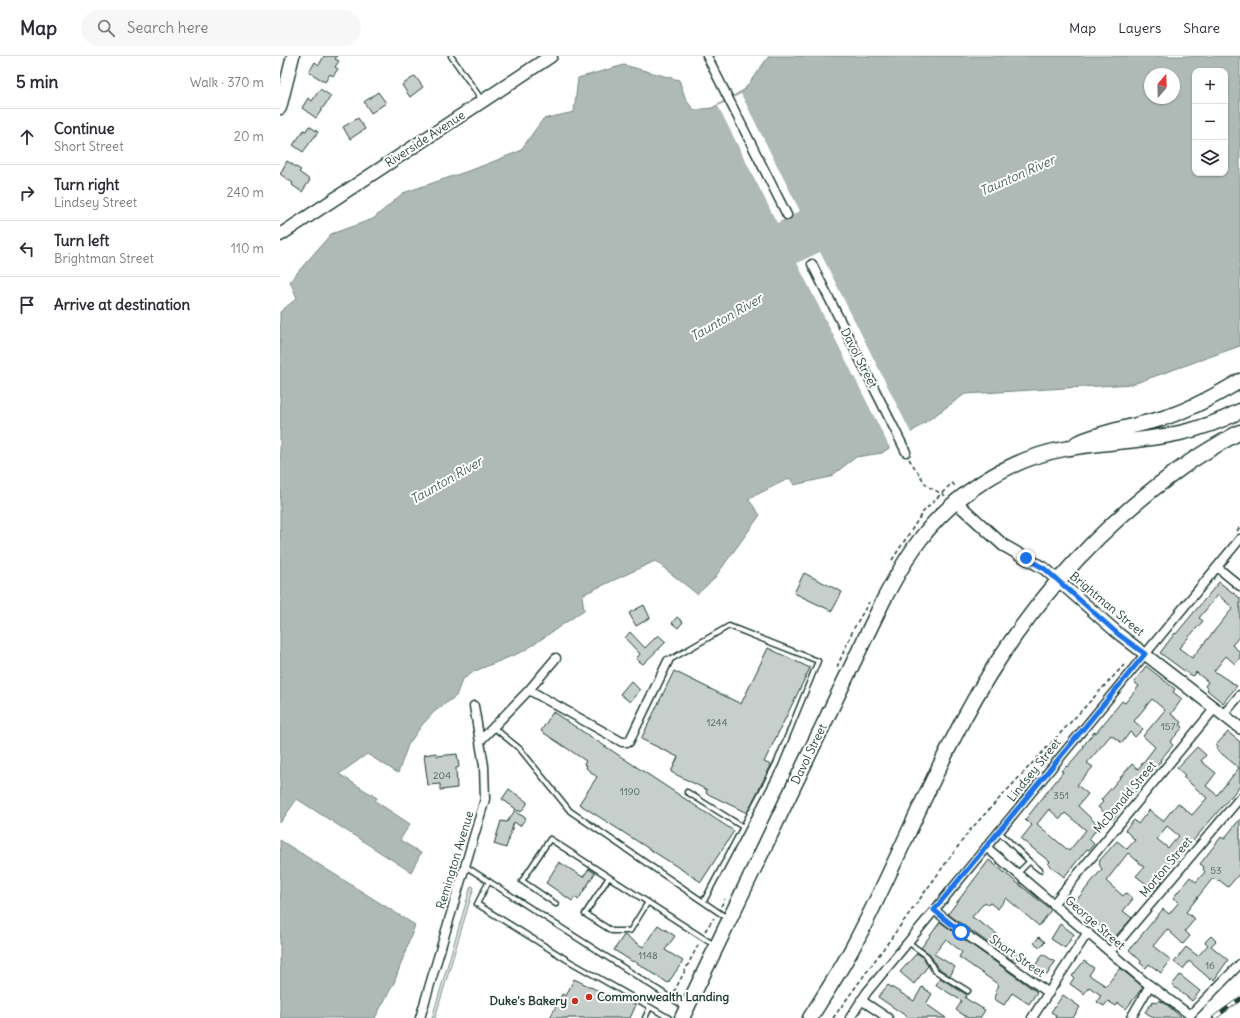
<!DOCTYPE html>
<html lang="en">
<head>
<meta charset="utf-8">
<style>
	body { margin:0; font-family:Delius,sans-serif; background:#f7f7f7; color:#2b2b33 }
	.controls { position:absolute; right:12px; top:12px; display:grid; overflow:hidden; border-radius:8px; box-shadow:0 1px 3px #0004 }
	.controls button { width:36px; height:36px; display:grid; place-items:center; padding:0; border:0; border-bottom:1px solid #e1e1e2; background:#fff; color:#2b2b33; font:20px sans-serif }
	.compass { position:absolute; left:864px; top:12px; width:36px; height:36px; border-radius:50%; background:#fff; box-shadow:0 1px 3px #0004; rotate:19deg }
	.stop { position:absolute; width:12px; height:12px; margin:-9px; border:3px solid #1a73e8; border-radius:50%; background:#fff }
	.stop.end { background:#1a73e8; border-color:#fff; box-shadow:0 1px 4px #0008 }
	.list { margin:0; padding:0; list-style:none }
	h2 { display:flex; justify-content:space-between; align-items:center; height:52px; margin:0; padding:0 16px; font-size:17px }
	h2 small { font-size:13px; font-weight:400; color:#7c7c81 }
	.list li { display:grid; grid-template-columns:26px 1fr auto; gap:12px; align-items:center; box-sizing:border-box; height:56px; padding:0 16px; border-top:1px solid #e1e1e2 }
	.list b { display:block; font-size:15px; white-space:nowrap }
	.list p { margin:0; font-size:13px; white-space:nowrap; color:#7c7c81 }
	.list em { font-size:13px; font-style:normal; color:#7c7c81 }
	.icon { flex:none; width:22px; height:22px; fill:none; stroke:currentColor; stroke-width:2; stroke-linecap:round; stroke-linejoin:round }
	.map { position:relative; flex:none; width:960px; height:962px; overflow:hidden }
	header { display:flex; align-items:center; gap:24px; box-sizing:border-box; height:56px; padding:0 20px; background:#fff; border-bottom:1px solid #e1e1e2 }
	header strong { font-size:19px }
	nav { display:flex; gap:22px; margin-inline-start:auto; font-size:14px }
	.search { width:280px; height:36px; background:#f7f7f7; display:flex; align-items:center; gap:10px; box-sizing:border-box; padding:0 14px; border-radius:22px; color:#7c7c81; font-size:15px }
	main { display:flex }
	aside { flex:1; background:#fff }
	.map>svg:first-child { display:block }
	.green { fill:#dee3e2; stroke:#7e908b }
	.water { fill:#afbab7; stroke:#758883; fill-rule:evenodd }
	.pier { fill:#fff }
	.building { fill:#c7cfcc; stroke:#1f3d34; fill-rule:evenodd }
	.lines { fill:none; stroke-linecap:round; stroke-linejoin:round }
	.lane-casing { stroke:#1f3d34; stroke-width:7 }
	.street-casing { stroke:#1f3d34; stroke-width:11 }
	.secondary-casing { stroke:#1f3d34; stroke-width:14 }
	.primary-casing { stroke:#1f3d34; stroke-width:15 }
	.highway-casing { stroke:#1f3d34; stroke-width:17 }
	.path { stroke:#1f3d34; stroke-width:1.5; stroke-dasharray:4 3; stroke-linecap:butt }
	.lane { stroke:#fff; stroke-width:4 }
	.street { stroke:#fff; stroke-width:8 }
	.secondary { stroke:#fff; stroke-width:11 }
	.primary { stroke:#fff; stroke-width:12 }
	.highway { stroke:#fff; stroke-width:14 }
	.rail-casing { stroke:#1f3d34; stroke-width:4.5 }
	.rail { stroke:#fff; stroke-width:3; stroke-dasharray:9; stroke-linecap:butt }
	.route { stroke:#1a73e8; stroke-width:5 }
	.poi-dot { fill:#c8321e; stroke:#fff; stroke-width:1.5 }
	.labels { text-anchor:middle; stroke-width:4; stroke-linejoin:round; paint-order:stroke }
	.number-label { font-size:10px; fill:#49625a }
	.street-label { font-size:12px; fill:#1f3d34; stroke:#fff }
	.poi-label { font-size:12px; font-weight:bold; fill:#1f3d34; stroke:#fff; text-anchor:start }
	.water-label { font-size:13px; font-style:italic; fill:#4a625b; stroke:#fff }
</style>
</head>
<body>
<header>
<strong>Map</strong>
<div class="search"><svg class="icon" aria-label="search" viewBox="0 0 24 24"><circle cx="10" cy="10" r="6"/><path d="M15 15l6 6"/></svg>Search here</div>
<nav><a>Map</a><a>Layers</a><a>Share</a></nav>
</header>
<main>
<aside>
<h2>5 min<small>Walk · 370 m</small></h2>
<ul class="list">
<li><svg class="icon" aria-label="ahead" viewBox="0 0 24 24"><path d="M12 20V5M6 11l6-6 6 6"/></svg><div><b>Continue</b><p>Short Street</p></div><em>20 m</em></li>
<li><svg class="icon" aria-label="right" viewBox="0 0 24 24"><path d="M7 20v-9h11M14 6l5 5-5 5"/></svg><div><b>Turn right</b><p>Lindsey Street</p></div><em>240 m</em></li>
<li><svg class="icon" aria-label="left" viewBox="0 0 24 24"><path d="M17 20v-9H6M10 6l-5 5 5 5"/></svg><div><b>Turn left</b><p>Brightman Street</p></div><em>110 m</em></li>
<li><svg class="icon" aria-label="arrive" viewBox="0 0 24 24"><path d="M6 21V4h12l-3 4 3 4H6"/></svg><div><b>Arrive at destination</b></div></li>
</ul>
</aside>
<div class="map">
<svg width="960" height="962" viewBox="0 0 960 962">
	<rect width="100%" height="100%" fill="#fff"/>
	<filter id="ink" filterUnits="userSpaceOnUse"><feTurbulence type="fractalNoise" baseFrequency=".025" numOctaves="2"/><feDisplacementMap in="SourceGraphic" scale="8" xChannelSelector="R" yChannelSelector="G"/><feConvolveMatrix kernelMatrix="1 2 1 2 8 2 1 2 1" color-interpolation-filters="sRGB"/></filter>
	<g filter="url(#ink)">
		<!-- green -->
		<path class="green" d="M191 830 194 831 155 962H152Z"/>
		<!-- water -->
		<path class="water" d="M489 0H960V290L853 328 685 338 602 397 576 401 550 421 514 429 510 422 468 443 480 459 433 524 417 538 375 505 302 539 304 554 244 595 195 615 182 624 176 640 154 656 142 669 128 689 118 717 87 698 59 718 97 742 95 745 130 768 120 784 141 797 131 816 17 743 0 767V256L17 242 10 225 51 178 93 163 123 137 197 112 240 95 263 63 294 56 298 22 344 9 399 24 406 44 414 54 432 52 464 34ZM915 15H945V117H915ZM870 18H894V42H870Z
			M0 784 135 869 114 927 95 962H0Z"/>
		<!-- pier -->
		<path class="pier" d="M461 38 520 155 497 167 438 50Z
			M540 196 632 379 611 394 517 207Z"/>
		<!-- building -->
		<path class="building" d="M44 0H57L55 3 59 5 55 11 58 13 53 20 50 18 45 26 29 16 35 6 39 9Z
			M135 20 143 31 130 41 122 29Z
			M40 33 51 40 36 62 22 52 28 42 32 45Z
			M98 36 106 47 91 57 84 46Z
			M78 62 85 73 70 83 63 71Z
			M29 70 38 76 23 96 13 89 24 74 26 75Z
			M7 105 21 114 19 116 30 124 22 136 12 129 13 127 0 118Z
			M524 517 562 536 552 555 514 537Z
			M939 526 960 542V580L952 589 960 596V602L955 608 946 600 934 615 957 630 943 647 927 634 928 633 925 630 928 626 916 616 914 620 910 619 880 597 895 577 896 578ZM938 539 953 552 912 602 899 592 923 565 919 562Z
			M364 549 370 562 356 570 349 557Z
			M397 561 403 566 398 572 392 567Z
			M350 576 365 592 378 579 386 586 363 608 356 603 360 598 345 582Z
			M488 592 530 612 484 706 491 709 467 757 426 737 427 734 391 716 398 701 361 683 394 615 461 648Z
			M866 610 895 633 893 636 902 643 891 658 902 667 900 669 903 671 890 686 893 689 880 704 881 705 840 753 833 764 818 751 823 746 821 744 852 708 858 713 875 691 863 680 885 654 872 643 854 665 863 673 855 681 850 676 842 687 831 679 807 707 813 711 797 729 808 738 798 750 819 770 809 783 814 788 809 794 807 793 784 821 768 808 770 806 741 783 752 769 745 764 783 716 781 715 786 710 787 711 804 691 803 690 814 676 816 677 842 645 845 647 859 630 854 626ZM769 753 780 763 785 757 806 774 789 795 757 768Z
			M351 625 360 634 350 646 340 638Z
			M273 656 454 775 421 826 299 748 317 721 306 712 307 710 304 708 306 705 261 675Z
			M948 676 960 686V730L882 821V826L874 834 856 820 864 811 848 797 826 825 843 840 846 837 853 843 843 855 852 862 834 882 808 860 809 859 795 846 822 813 819 808 820 804 837 785 847 793 855 784 845 774 854 764 858 768 869 754 883 765 898 747 912 759 927 742 903 721 905 719 897 712 917 691 926 699 921 705 936 717 926 730 937 739 959 712 936 693 938 690 936 689ZM887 770 899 780 888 792 877 783Z
			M156 697 157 700 177 698 179 711 176 712 177 732 160 734V728L148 729 144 699Z
			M229 733 247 746V748L241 756 238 754 237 757 246 762 240 770 234 766 226 792 214 788 221 765 227 766 236 753 222 743Z
			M960 763V817L948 831 939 824 937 826 933 822 906 856 915 863 905 875 910 880 903 888 887 873 873 890 891 904 881 917 869 908 866 912 860 907 861 905 849 894 883 853 889 858 899 846 893 842 910 821 916 826 925 816 923 813 924 811 920 808 941 781 944 783Z
			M709 804 771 854 759 870 726 842 718 853 710 847 708 849 705 846 692 861 717 878 715 881 740 899 735 906 668 858Z
			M279 806 303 821 309 813 315 817 298 844 295 841 292 845 266 827Z
			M660 866 757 936 749 948 732 937 724 949 714 943 717 937 715 936 719 929 679 901 682 896 666 883 654 898 675 911 670 920 657 911 650 898 641 892Z
			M780 868 794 878 785 892 771 883Z
			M378 869 395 880 385 894 403 905 388 927 354 905 353 906 334 894 344 879 363 891Z
			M931 880 936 885 931 890 948 904 934 924 932 922 931 924 909 905 903 913 894 906 906 891 918 900 928 889 925 886Z
			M759 881 765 886 760 891 754 887Z
			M637 897 644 902 648 910 634 928 620 916Z
			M763 898 775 906 767 919 754 911Z
			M804 905 814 912 809 919 826 930 840 912 863 931 846 953 838 947 836 950 828 945 824 950 817 946 821 939 809 931 804 938 790 928 794 922 792 920Z
			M900 919 920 935 912 945 892 929Z
			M660 922 687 939 685 942 705 954 700 962H688L676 954 682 945 656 929Z
			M294 923 342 946 343 943 356 949 350 962H270L282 938 286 940Z
			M608 929 634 945 642 931 652 938 646 948 666 962H629L598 941Z
			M783 939 800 951 793 962H775L776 959 771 956Z
			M879 944 886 948 902 962H874L865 956 873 945 877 947Z"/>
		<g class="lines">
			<defs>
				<path id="lane" d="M171 0 202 44
					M388 605 449 570 538 605 496 708 424 845
					M213 671 240 693 290 755 447 862
					M407 736 463 771
					M719 776C733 788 745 803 760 814
					M185 810 405 951
					M738 817 749 806
					M329 821 305 858 332 875H350L368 846
					M209 825 197 848 289 905 370 951 365 962
					M276 848 242 825 270 783 434 889
					M628 886 647 900 654 914 688 935
					M370 951 389 962"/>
				<path id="street" d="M427 0 507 159
					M532 208 626 396
					M937 511 960 530
					M249 634 276 602
					M943 659 960 639
					M200 685 249 634 342 686H349L388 605
					M706 791 864 925 910 959 960 908
					M774 847 935 652
					M654 854 681 875 769 937
					M830 896 960 742
					M581 944 608 962
					M140 962 205 743 204 710 194 650
					M570 962 587 936 960 483
					M752 962 808 876
					M851 962 870 929"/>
				<path id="secondary" d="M676 446 723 489 765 513 839 578 960 672"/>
				<path id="primary" d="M0 52 13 0
					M0 179 271 0"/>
				<path id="highway" d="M797 387C824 375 852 371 880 363 908 355 935 340 960 325
					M402 962 603 545C614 524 625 504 639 485 672 440 728 403 784 393 847 382 900 387 960 355
					M530 962C545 938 561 914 574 889 613 815 644 737 683 664 734 568 808 479 897 415 917 400 938 388 960 376"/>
			</defs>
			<!-- lane casing -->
			<use href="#lane" class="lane-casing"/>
			<!-- street casing -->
			<use href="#street" class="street-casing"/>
			<!-- secondary casing -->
			<use href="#secondary" class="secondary-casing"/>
			<!-- primary casing -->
			<use href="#primary" class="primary-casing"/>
			<!-- highway casing -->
			<use href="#highway" class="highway-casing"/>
			<!-- path -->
			<path class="path" d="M629 403 647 430 666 440
				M957 475 960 471
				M612 504 643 456 672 427 676 431
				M557 611 574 572 589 546
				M441 850 445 843
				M425 875 434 862
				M394 936 419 887
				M553 962 690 774 844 609"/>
			<!-- lane -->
			<use href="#lane" class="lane"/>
			<!-- street -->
			<use href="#street" class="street"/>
			<!-- secondary -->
			<use href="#secondary" class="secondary"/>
			<!-- primary -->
			<use href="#primary" class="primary"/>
			<!-- highway -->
			<use href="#highway" class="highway"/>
			<defs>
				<path id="rail" d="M934 962 960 943"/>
			</defs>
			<!-- rail casing -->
			<use href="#rail" class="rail-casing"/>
			<!-- rail -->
			<use href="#rail" class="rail"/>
		</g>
	</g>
	<g class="lines" filter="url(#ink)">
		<!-- route -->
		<path class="route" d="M681 876 654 854 865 598 838 578 765 513 746 502"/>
	</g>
	<!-- markers -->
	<g class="poi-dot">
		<circle cx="309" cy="941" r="4"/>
		<circle cx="295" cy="945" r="4"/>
	</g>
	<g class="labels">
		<!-- number labels -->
		<g class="number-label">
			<text x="437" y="670">1244</text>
			<text x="888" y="674">157</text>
			<text x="162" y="723">204</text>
			<text x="350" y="739">1190</text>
			<text x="781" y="743">351</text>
			<text x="936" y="818">53</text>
			<text x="368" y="903">1148</text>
			<text x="930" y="913">16</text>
		</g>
		<!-- street labels -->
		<g class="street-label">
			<text transform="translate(145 83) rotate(-33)" y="4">Riverside Avenue</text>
			<text transform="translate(579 302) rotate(63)" y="4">Davol Street</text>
			<text transform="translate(827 548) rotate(40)" y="4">Brightman Street</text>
			<text transform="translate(529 698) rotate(-64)" y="4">Davol Street</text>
			<text transform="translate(754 714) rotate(-51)" y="4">Lindsey Street</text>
			<text transform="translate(845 741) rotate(-50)" y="4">McDonald Street</text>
			<text transform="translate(175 804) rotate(-73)" y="4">Remington Avenue</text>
			<text transform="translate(886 811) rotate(-50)" y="4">Morton Street</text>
			<text transform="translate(815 867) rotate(41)" y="4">George Street</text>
			<text transform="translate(737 900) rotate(35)" y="4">Short Street</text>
		</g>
		<!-- poi labels -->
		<g class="poi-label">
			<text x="317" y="945">Commonwealth Landing</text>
			<text x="287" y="949" text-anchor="end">Duke's Bakery</text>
		</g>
		<!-- water labels -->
		<g class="water-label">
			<text transform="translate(737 119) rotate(-24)" y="5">Taunton River</text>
			<text transform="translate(446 261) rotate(-30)" y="5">Taunton River</text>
			<text transform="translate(166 424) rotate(-30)" y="5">Taunton River</text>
		</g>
	</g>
</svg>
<div class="controls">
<button>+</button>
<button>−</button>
<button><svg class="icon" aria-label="layers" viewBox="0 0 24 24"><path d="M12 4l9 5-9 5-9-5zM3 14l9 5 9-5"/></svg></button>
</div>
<svg class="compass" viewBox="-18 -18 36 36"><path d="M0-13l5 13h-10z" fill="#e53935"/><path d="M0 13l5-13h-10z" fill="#7c7c81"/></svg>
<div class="stop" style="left:681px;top:876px"></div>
<div class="stop end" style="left:746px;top:502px"></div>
</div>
</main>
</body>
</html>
